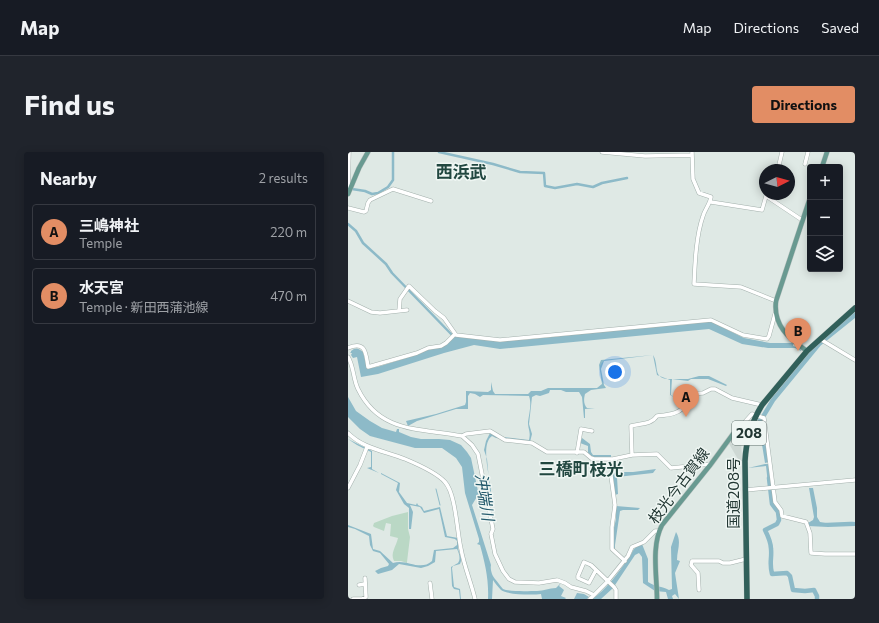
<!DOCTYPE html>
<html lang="en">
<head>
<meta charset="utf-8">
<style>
	body { margin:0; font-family:Commissioner,"Noto Sans JP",sans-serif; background:#20242c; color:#f1f3f6 }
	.controls { position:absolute; right:12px; top:12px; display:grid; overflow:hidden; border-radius:4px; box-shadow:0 2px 10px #0003 }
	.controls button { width:36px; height:36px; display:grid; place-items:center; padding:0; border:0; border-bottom:1px solid #363941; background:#171b24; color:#f1f3f6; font:20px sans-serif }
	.compass { position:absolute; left:411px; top:12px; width:36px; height:36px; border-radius:50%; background:#171b24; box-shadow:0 2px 10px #0003; rotate:84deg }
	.you { position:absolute; left:267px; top:220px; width:14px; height:14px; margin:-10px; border:3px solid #fff; border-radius:50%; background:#1a73e8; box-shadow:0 0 0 6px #1a73e833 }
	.badge { display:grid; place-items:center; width:26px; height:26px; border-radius:50%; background:#e28d64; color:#111; font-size:13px; font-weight:700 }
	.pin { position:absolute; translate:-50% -33px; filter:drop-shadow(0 1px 2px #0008) }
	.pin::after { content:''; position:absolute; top:21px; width:14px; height:12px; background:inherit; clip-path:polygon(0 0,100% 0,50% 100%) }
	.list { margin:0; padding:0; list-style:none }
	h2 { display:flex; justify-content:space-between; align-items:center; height:52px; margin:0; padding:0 16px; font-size:17px }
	h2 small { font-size:13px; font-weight:400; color:#9ea1a6 }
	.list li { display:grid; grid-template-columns:26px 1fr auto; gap:12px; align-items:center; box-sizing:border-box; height:56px; margin:0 8px 8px; padding:0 8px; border:1px solid #363941; border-radius:4px }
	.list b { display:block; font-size:15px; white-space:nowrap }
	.list p { margin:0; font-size:13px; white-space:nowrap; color:#9ea1a6 }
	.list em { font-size:13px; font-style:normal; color:#9ea1a6 }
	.icon { flex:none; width:22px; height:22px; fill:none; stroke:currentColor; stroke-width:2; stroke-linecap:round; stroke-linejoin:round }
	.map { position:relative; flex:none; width:507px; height:447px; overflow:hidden; border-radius:4px }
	header { display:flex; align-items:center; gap:24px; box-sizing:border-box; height:56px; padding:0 20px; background:#171b24; border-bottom:1px solid #363941 }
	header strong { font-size:19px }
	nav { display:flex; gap:22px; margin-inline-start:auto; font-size:14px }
	.intro { display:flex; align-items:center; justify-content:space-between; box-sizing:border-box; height:96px; padding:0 24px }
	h1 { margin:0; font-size:28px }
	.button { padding:10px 18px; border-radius:4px; background:#e28d64; color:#111; font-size:14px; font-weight:700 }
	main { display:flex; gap:24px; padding:0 24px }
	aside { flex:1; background:#171b24; border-radius:4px; box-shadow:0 2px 10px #0003 }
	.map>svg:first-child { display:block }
	.built { fill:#ced8d4 }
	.green { fill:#bad8c5 }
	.water { fill:#8dbac8 }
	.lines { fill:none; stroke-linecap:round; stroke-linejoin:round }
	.stream { stroke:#8dbac8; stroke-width:1 }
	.canal { stroke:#8dbac8; stroke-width:2.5 }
	.river { stroke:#8dbac8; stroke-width:4.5 }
	.minor-casing { stroke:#a3b0ac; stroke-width:4.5 }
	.major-casing { stroke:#bdc3c2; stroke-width:5.5 }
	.highway-casing { stroke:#bdc3c2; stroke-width:6 }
	.minor { stroke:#fff; stroke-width:3.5 }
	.major { stroke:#699a91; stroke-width:4.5 }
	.highway { stroke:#31605a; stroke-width:5.5 }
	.labels { text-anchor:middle; stroke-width:3; stroke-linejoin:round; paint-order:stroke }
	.shield { fill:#eff6f3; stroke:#60706d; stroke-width:1 }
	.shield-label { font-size:14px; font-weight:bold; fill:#223733 }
	.street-label { font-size:15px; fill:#223733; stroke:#eff6f3 }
	.water-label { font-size:16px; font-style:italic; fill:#245a6c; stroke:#eff6f3 }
	.quarter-label { font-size:17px; font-weight:bold; fill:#214740; stroke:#eff6f3 }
</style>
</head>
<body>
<header>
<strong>Map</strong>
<nav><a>Map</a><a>Directions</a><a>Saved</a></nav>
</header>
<div class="intro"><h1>Find us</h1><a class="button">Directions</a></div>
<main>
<aside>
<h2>Nearby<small>2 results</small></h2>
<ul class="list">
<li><span class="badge">A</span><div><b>三嶋神社</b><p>Temple</p></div><em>220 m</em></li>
<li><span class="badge">B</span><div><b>水天宮</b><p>Temple · 新田西蒲池線</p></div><em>470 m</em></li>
</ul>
</aside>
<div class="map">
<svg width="507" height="447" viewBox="0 0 507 447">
	<rect width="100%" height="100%" fill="#dfe9e5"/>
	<!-- built -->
	<path class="built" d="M387 284H391L393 286 394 309H391L380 290 383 286Z"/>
	<!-- green -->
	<path class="green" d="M60 360V377L62 385 59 410V411L53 409H46C42 401 48 395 50 386L42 384 43 372 38 371 36 379 26 375 25 374 26 371 44 364Z"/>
	<!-- water -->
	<path class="water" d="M362 169 396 186 422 191H445V194L454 197 453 199 447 196H420L394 192 361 177 152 197 126 193 96 201 30 222 13 225 9 205 5 206 3 203 4 201H2L3 200V199C8 195 10 196 15 200L19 216 29 215 68 203 80 198 98 193 107 184 174 188Z
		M305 203C312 214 303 228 324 227H340L351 224H361L379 233 378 234 360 227H343L340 229 324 227 323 243 330 247 336 253 330 247 322 243V228L309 223 305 203 256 209 253 217 256 233 258 236 243 238 237 242C236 246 235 252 239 256H247L237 257V266H236L234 245 231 240H218L213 238H202L201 241 192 244 188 243 184 245 181 272 184 282 182 290 148 286 144 284C132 292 142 326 143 339L142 340 130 343 124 353 143 413C142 417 144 424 147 427 150 430 152 434 155 437 161 440 182 439 189 439 196 439 201 436 208 436L213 431 211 434 216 438 213 444 218 446 217 447H194L193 442C185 443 160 443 153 438 150 435 147 431 145 428L144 447H140C141 428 137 411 132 393L129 392 131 390V387L117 341 114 315 108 306 94 296H67L22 284 12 277 0 265V245L8 259 22 269 34 276 48 280 49 277H51V280L63 285 73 287H91L102 288 113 293 119 300 123 306 130 339H142L139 307 136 298 138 289 142 281 155 285 181 288C183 279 180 278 180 270 181 262 184 252 181 244L135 243 132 245 127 242 122 241 120 244V257H108L69 269 60 274 58 269 88 262 117 253 118 250V239L140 240 143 238V230L145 239 147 242H180L183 239H193L200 236H249L254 232 251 213 253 208Z
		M411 265 415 267 421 310 417 311 410 268Z
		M234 286 242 292 243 300 245 303H263V305H244L240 301V294L232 291Z
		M0 287 24 299V317L31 321 19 316 23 315V300L9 293Z
		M417 312H422L424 332H420L418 314 400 316Z
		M308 317 305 321 269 325 270 342 267 343 264 324 265 320H285Z
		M33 321 52 331 51 340 59 351 68 353 69 351 70 353 74 355 76 359 92 355 99 384 110 386C111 389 110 393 110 396 111 402 115 406 112 412L105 414 104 416 106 435 112 437 113 447H112L111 438 106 437 104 434 103 415 110 411C113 407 111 401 109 397L88 399 87 410 80 414 73 416 51 412 44 418 30 422 27 419 33 416 40 414 41 412 32 401 25 399 22 393 21 384 7 377 0 375V373L23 382 25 397 32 399 45 411C58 406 72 420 84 409L86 398 105 396 109 393V389L107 387 97 385 91 357 76 361 72 355 62 353 65 360 63 377H61V356L56 352 48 338 50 331 33 322Z
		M461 336H465L469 356V365L472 370C479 372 497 369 507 370V374L480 375 460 374V371L465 368 466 365Z
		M268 354 292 356 290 358H275L272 359 267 393V399C261 390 266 377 268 367 268 363 268 358 268 354Z
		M328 380C334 390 329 398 329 408L332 409 327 421 331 447 327 442 324 444 325 447H320L318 440 307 439 295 431 294 405 291 401 287 403 265 436 253 447H244C257 439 271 420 280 407 287 398 282 398 294 392L300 407V430C307 435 314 434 321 438L324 437 323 395Z
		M229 441 236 442 241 445 239 447H226Z"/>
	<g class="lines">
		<!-- stream -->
		<path class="stream" d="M88 337 92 353"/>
		<!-- canal -->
		<path class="canal" d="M91 0 145 12 172 20 196 21 197 34 207 36 229 32 245 35 254 31 279 26
			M4 37 17 39 24 42 30 41 40 35 45 28V0
			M0 72 8 79 15 91 38 112 44 121 105 184"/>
		<!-- river -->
		<path class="river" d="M413 269V268L425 248 471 192 507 163
			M421 326 424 352 430 360 431 368 429 372 417 378C420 384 423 390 423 397 424 407 421 410 424 422L439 421 442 424 445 438 457 439 466 438 469 444V447"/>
		<defs>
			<path id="minor" d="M254 0 297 4 344 3
				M344 0 345 27 351 41 363 45C362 52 357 57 355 64 348 84 347 111 346 132L393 135 428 149
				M457 12 460 0
				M428 18V15L431 13 434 0
				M0 39 1 0
				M363 50 414 58 418 44 454 68
				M0 56 16 60 18 59 20 51 22 48 45 37 83 49
				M0 149 23 160 32 161 59 158
				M51 159 52 147 61 134 87 159 96 166 108 183 152 188 363 168 395 183 419 187 421 184 427 162
				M472 187 507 208
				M0 196C18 188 18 202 20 215L69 201 80 196 93 194 98 191 107 182
				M0 205C6 215 5 227 10 237 32 282 73 276 114 284L118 282 142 279 157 288 184 291 199 300H236L243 306 246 307H265L284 303 309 302 323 316 363 312
				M388 280 404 262 416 266 427 350 433 358 434 364 458 370 462 381 463 401 477 402H507
				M0 281C16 297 37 299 57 307 69 312 89 321 97 330 108 342 109 381 113 397 116 414 123 430 127 447
				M114 284 124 293 130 302 145 377 143 382 147 402 155 419 161 427 167 430 191 431 209 428 217 431 223 435 238 439 246 443
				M229 301 233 277 244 279
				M284 303 283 274C292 271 303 273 309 264 319 263 335 262 337 251 338 246 337 245 341 242L355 241 363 237H367L384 246 414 253
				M265 307 263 324 267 353 264 375V397L277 409
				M0 336 12 313 19 295
				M397 338 507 328
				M248 418 241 431 230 426V424L236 410 243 413 266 435 268 438V447
				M82 431 84 447
				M11 433 17 432
				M351 438 350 421 343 413 344 409H371L375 411H382L398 407
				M5 447H14L18 445 17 426
				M242 447 259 430 280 404 284 395 296 390 307 379H311"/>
			<path id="major" d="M474 15 479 0
				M0 42 11 16 20 0
				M459 199C440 186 425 173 428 149L462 46
				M309 447C309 424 303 394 314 373L363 312 385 282 388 280 402 278"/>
			<path id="highway" d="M399 447 397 309C398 289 403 271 414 253L459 199 507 156"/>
		</defs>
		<!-- minor casing -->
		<use href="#minor" class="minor-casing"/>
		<!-- major casing -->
		<use href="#major" class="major-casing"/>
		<!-- highway casing -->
		<use href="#highway" class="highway-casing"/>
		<!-- minor -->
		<use href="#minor" class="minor"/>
		<!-- major -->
		<use href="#major" class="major"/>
		<!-- highway -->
		<use href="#highway" class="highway"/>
	</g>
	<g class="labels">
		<!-- shield labels -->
		<rect class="shield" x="384" y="269" width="34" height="24" rx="3"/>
		<g class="shield-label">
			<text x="401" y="286">208</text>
		</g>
		<!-- street labels -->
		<g class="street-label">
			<text transform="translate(331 334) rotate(-53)" y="5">枝光今古賀線</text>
			<text transform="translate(386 341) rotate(-90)" y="5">国道208号</text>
		</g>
		<!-- water labels -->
		<g class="water-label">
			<text transform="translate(137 345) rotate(81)" y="6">沖端川</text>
		</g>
		<!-- quarter labels -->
		<g class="quarter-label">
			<text x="113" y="26">西浜武</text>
			<text x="233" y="323">三橋町枝光</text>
		</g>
	</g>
</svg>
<div class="controls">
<button>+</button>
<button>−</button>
<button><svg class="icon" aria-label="layers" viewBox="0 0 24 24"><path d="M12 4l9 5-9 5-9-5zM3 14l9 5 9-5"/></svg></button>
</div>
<svg class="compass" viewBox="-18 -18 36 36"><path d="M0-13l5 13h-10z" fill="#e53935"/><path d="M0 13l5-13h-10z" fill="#9ea1a6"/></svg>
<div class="you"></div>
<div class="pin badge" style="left:338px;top:265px">A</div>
<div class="pin badge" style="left:450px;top:199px">B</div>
</div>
</main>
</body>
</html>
